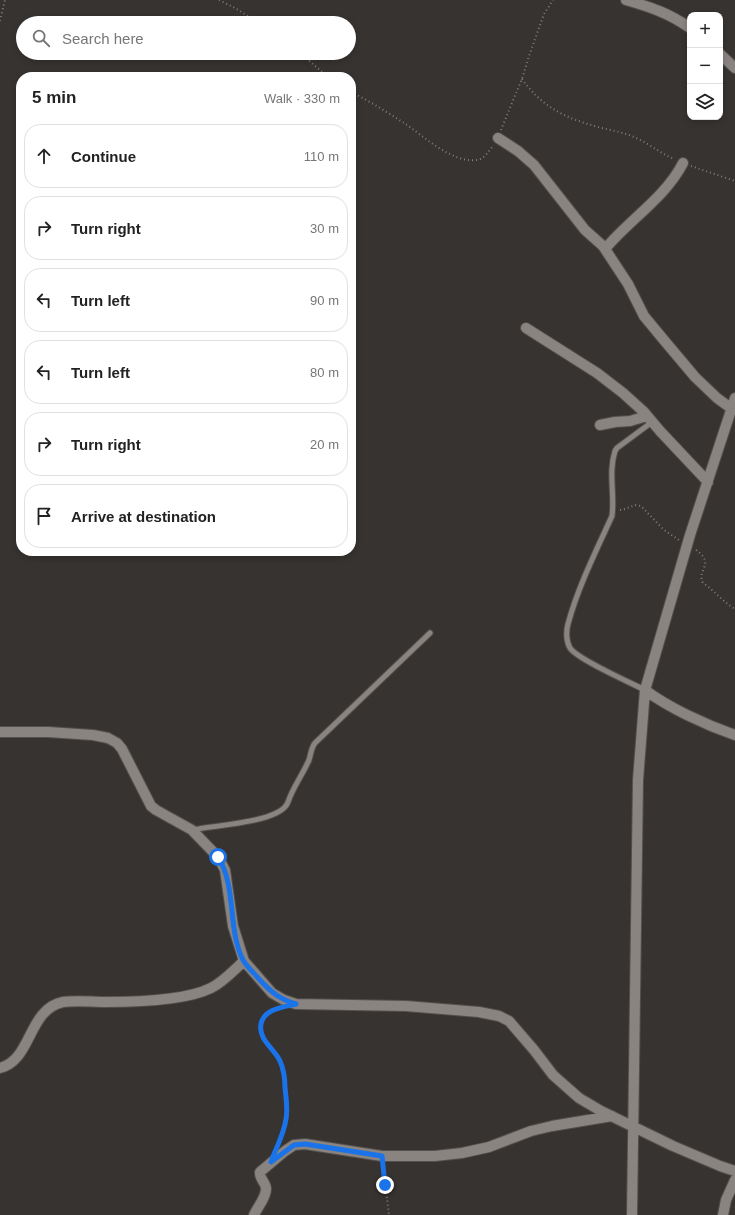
<!DOCTYPE html>
<html lang="en">
<head>
<meta charset="utf-8">
<style>
	body { margin:0; font-family:Arial,sans-serif; background:#f6f6f6; color:#222 }
	.controls { position:absolute; right:12px; top:12px; display:grid; overflow:hidden; border-radius:8px; box-shadow:0 2px 6px #0003 }
	.controls button { width:36px; height:36px; display:grid; place-items:center; padding:0; border:0; border-bottom:1px solid #e0e0e0; background:#fff; color:#222; font:20px sans-serif }
	.stop { position:absolute; width:12px; height:12px; margin:-9px; border:3px solid #1a73e8; border-radius:50%; background:#fff }
	.stop.end { background:#1a73e8; border-color:#fff; box-shadow:0 1px 4px #0008 }
	.list { margin:0; padding:0; list-style:none }
	h2 { display:flex; justify-content:space-between; align-items:center; height:52px; margin:0; padding:0 16px; font-size:17px }
	h2 small { font-size:13px; font-weight:400; color:#767676 }
	.list li { display:grid; grid-template-columns:26px 1fr auto; gap:12px; align-items:center; box-sizing:border-box; height:64px; margin:0 8px 8px; padding:0 8px; border:1px solid #e0e0e0; border-radius:16px }
	.list b { display:block; font-size:15px; white-space:nowrap }
	.list em { font-size:13px; font-style:normal; color:#767676 }
	.icon { flex:none; width:22px; height:22px; fill:none; stroke:currentColor; stroke-width:2; stroke-linecap:round; stroke-linejoin:round }
	.map { position:relative; flex:none; width:735px; height:1215px; overflow:hidden }
	.search { position:absolute; background:#fff; box-shadow:0 2px 6px #0003; left:16px; top:16px; width:340px; height:44px; display:flex; align-items:center; gap:10px; box-sizing:border-box; padding:0 14px; border-radius:22px; color:#767676; font-size:15px }
	.panel { position:absolute; background:#fff; box-shadow:0 2px 6px #0003; left:16px; top:72px; width:340px; height:484px; border-radius:16px }
	.map>svg:first-child { display:block }
	.lines { fill:none; stroke-linecap:round; stroke-linejoin:round }
	.lane-casing { stroke:#534f4d; stroke-width:7 }
	.street-casing { stroke:#534f4d; stroke-width:12 }
	.path { stroke:#807d7a; stroke-width:2; stroke-dasharray:1 3; stroke-linecap:butt }
	.lane { stroke:#898480; stroke-width:5 }
	.street { stroke:#898480; stroke-width:10 }
	.route { stroke:#1a73e8; stroke-width:5 }
</style>
</head>
<body>
<div class="map">
<svg width="735" height="1215" viewBox="0 0 735 1215">
	<rect width="100%" height="100%" fill="#373330"/>
	<g class="lines">
		<defs>
			<path id="lane" d="M645 690C631 683 577 659 570 648 566 641 566 631 568 624 578 587 596 551 612 516 615 494 608 473 615 451L617 448 652 422
				M193 830C213 825 281 823 288 802 293 787 303 774 309 760 311 754 311 748 315 743L430 633"/>
			<path id="street" d="M626 0C650 7 669 13 690 28
				M720 54 735 68
				M498 138 518 151 534 165 585 230 603 246 628 284 644 316 663 339 695 377 717 398 732 409
				M605 249C630 219 665 198 683 163
				M526 328 597 373 623 393 644 412 660 431 708 482
				M600 425 615 422 630 421 647 416
				M645 690C669 708 706 725 735 735
				M0 732H48L93 735 108 738 117 743 122 749 151 806 156 810 192 830 218 857 225 870 233 926 244 961 272 993 284 1000 296 1004 406 1006 479 1012 499 1016 509 1021 534 1050 553 1075 579 1098 601 1111 673 1146 720 1166 735 1171
				M0 1068C32 1060 28 1009 63 1002 76 1000 92 1002 105 1002 135 1002 185 1001 211 988 223 982 234 970 244 961
				M254 1215C258 1206 266 1198 266 1189 266 1182 259 1179 260 1172L285 1151 294 1145 305 1144 382 1156H435L462 1153 489 1147 531 1131 552 1126 612 1116
				M632 1215 638 780 645 690 690 535 735 398
				M723 1215 726 1200 735 1180"/>
		</defs>
		<!-- lane casing -->
		<use href="#lane" class="lane-casing"/>
		<!-- street casing -->
		<use href="#street" class="street-casing"/>
		<!-- path -->
		<path class="path" d="M219 0 235 8 259 23
			M0 21 5 0
			M300 53 328 77
			M522 79C542 107 565 118 598 127 610 130 622 132 634 137 648 143 660 153 674 159
			M351 92C369 101 387 112 404 123 424 136 451 163 477 160 484 159 488 152 493 146
			M501 130 514 98 522 79 529 56 544 14 553 0
			M691 166 735 181
			M620 510 625 509 635 505 641 506 664 530 679 540
			M696 550C716 564 696 570 703 583 715 591 723 602 735 609
			M279 1142C282 1135 285 1127 286 1119 289 1104 286 1075 280 1061 275 1050 262 1042 261 1030 260 1017 268 1011 279 1008
			M383 1165 389 1215"/>
		<!-- lane -->
		<use href="#lane" class="lane"/>
		<!-- street -->
		<use href="#street" class="street"/>
	</g>
	<g class="lines">
		<!-- route -->
		<path class="route" d="M218 857C237 887 227 928 243 960 247 967 254 973 259 979 271 992 279 999 296 1004 283 1007 264 1009 261 1024 258 1040 275 1049 280 1061 284 1070 285 1079 285 1088 286 1098 288 1109 286 1119 284 1134 276 1148 271 1162L294 1145 305 1144 382 1156 385 1185"/>
	</g>
</svg>
<div class="controls">
<button>+</button>
<button>−</button>
<button><svg class="icon" aria-label="layers" viewBox="0 0 24 24"><path d="M12 4l9 5-9 5-9-5zM3 14l9 5 9-5"/></svg></button>
</div>
<div class="stop" style="left:218px;top:857px"></div>
<div class="stop end" style="left:385px;top:1185px"></div>
<div class="search"><svg class="icon" aria-label="search" viewBox="0 0 24 24"><circle cx="10" cy="10" r="6"/><path d="M15 15l6 6"/></svg>Search here</div>
<section class="panel">
<h2>5 min<small>Walk · 330 m</small></h2>
<ul class="list">
<li><svg class="icon" aria-label="ahead" viewBox="0 0 24 24"><path d="M12 20V5M6 11l6-6 6 6"/></svg><div><b>Continue</b></div><em>110 m</em></li>
<li><svg class="icon" aria-label="right" viewBox="0 0 24 24"><path d="M7 20v-9h11M14 6l5 5-5 5"/></svg><div><b>Turn right</b></div><em>30 m</em></li>
<li><svg class="icon" aria-label="left" viewBox="0 0 24 24"><path d="M17 20v-9H6M10 6l-5 5 5 5"/></svg><div><b>Turn left</b></div><em>90 m</em></li>
<li><svg class="icon" aria-label="left" viewBox="0 0 24 24"><path d="M17 20v-9H6M10 6l-5 5 5 5"/></svg><div><b>Turn left</b></div><em>80 m</em></li>
<li><svg class="icon" aria-label="right" viewBox="0 0 24 24"><path d="M7 20v-9h11M14 6l5 5-5 5"/></svg><div><b>Turn right</b></div><em>20 m</em></li>
<li><svg class="icon" aria-label="arrive" viewBox="0 0 24 24"><path d="M6 21V4h12l-3 4 3 4H6"/></svg><div><b>Arrive at destination</b></div></li>
</ul>
</section>
</div>
</body>
</html>
